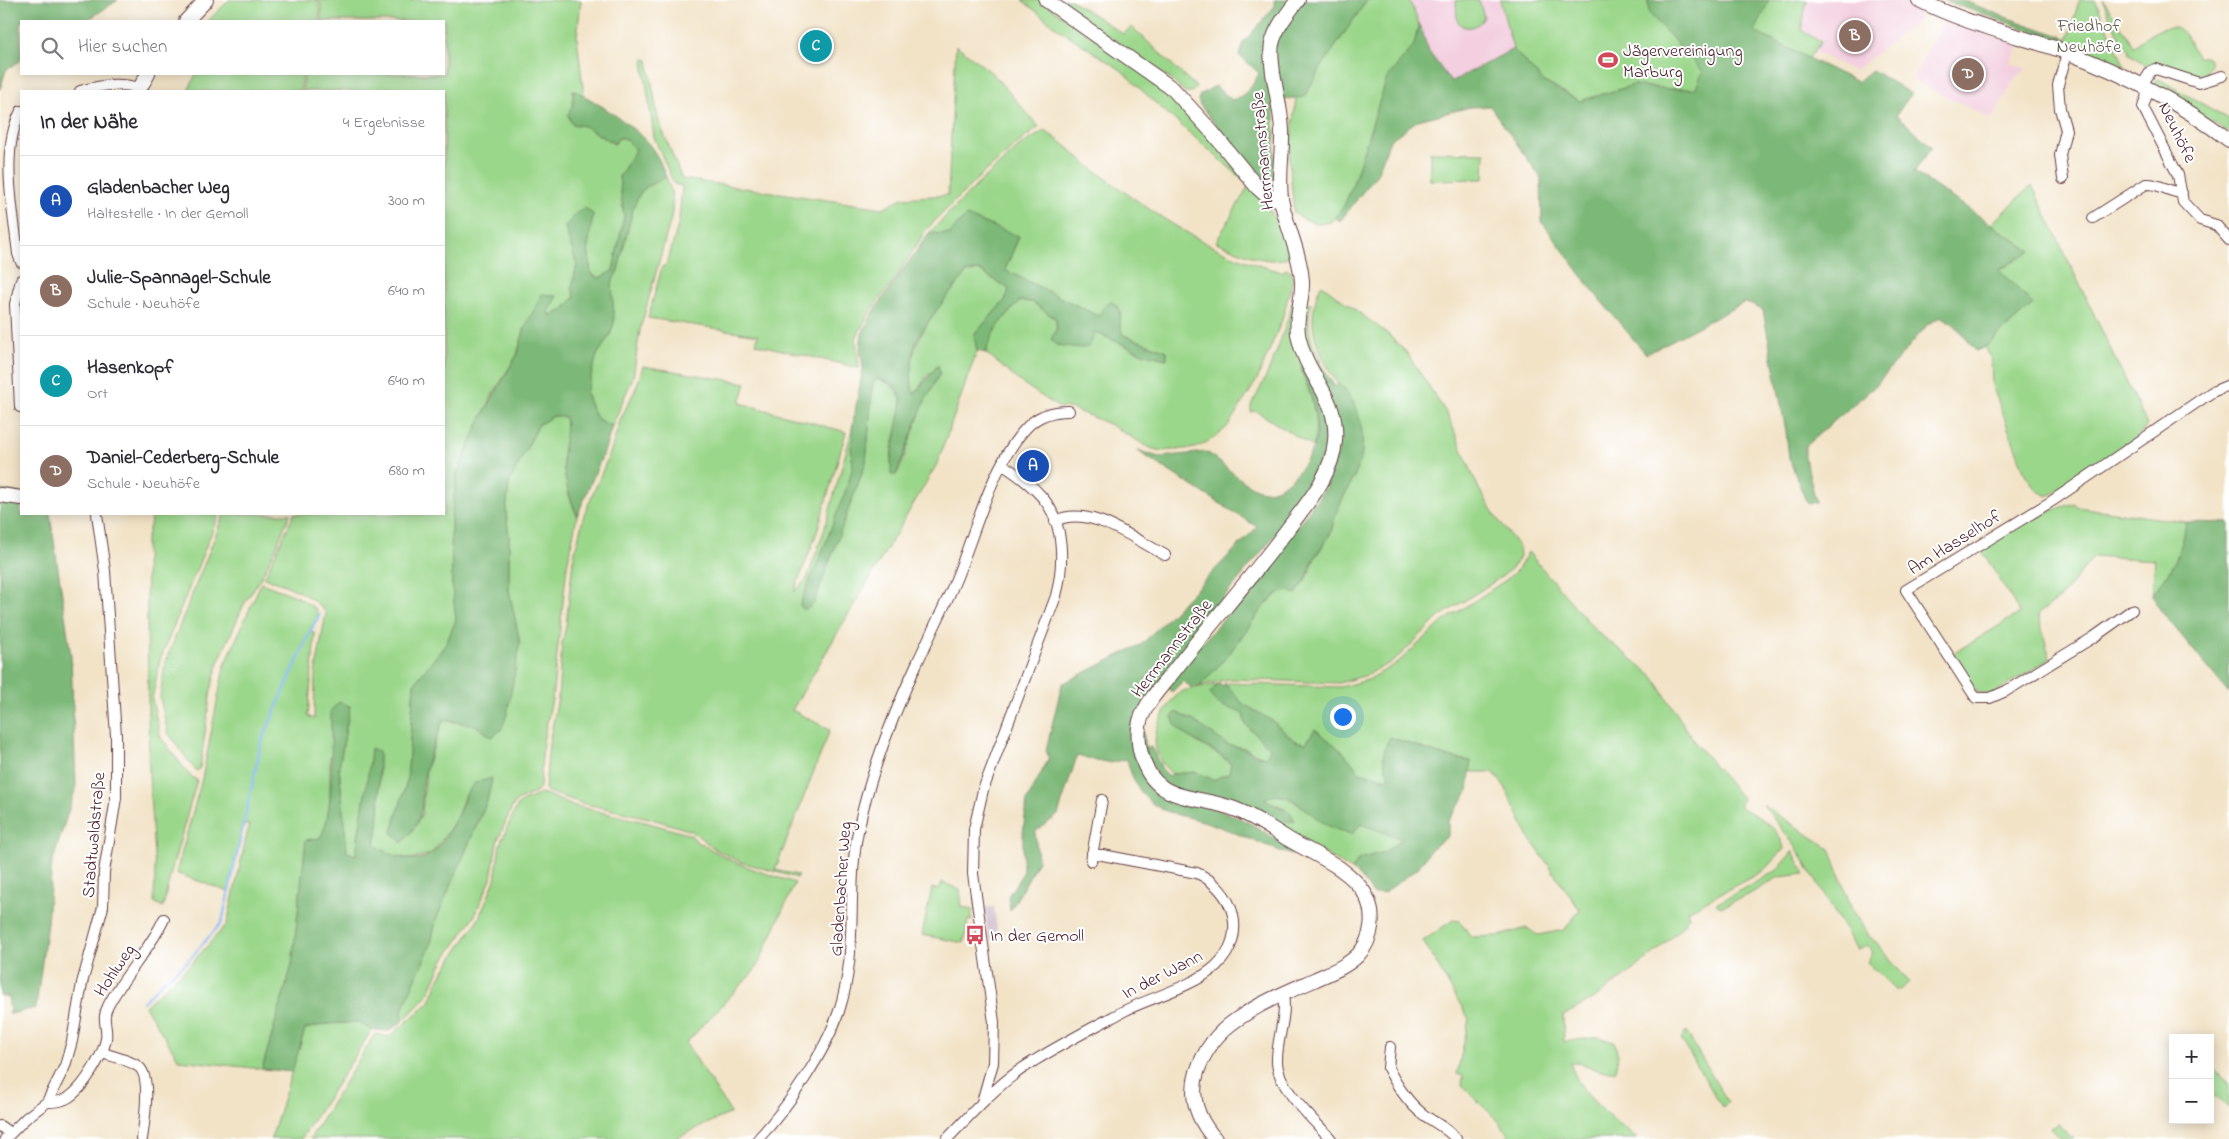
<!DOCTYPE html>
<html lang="de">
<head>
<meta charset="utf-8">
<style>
	body { margin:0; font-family:"Indie Flower",sans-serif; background:#f7f7f7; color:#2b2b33 }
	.controls { position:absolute; right:15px; bottom:15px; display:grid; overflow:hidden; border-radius:0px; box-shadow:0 2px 12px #0003 }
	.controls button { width:45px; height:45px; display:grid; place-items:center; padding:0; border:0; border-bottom:1px solid #e1e1e2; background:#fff; color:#2b2b33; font:25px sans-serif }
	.you { position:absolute; left:1342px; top:716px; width:18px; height:18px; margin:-12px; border:4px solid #fff; border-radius:50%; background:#1a73e8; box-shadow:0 0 0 8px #1a73e833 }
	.badge { display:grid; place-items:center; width:32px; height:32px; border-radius:50%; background:#b45309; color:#fff; font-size:16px; font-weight:700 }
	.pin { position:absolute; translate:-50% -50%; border:2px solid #fff; box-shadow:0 1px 5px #0006 }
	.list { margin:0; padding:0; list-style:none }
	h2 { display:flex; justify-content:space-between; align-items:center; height:65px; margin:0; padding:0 20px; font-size:21px }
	h2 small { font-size:16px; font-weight:400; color:#7c7c81 }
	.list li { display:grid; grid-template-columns:32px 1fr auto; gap:15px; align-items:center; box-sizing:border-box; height:90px; padding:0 20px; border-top:1px solid #e1e1e2 }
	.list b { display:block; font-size:19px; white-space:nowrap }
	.list p { margin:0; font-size:16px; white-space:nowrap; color:#7c7c81 }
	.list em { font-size:16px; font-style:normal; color:#7c7c81 }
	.icon { flex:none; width:28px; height:28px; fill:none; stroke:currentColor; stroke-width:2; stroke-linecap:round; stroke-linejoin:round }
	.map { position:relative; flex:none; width:2229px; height:1139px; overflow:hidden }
	.search { position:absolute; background:#fff; box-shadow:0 2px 12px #0003; left:20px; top:20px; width:425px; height:55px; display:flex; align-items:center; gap:12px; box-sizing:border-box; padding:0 18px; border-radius:0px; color:#7c7c81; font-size:19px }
	.panel { position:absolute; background:#fff; box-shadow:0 2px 12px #0003; left:20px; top:90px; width:425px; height:425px; border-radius:0px }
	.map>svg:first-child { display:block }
	.built { fill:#f3cfdf }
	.industrial { fill:#cfbdce }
	.green { fill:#9bd78b; stroke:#727b5b }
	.forest { fill:#7cb877; stroke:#636c51 }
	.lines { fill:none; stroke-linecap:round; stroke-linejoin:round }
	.stream { stroke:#88b9f4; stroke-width:2.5 }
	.street-casing { stroke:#633c42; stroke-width:12 }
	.secondary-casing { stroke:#633c42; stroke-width:16 }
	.street { stroke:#fff; stroke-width:10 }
	.secondary { stroke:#fff; stroke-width:14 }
	.labels { text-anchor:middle; stroke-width:4; stroke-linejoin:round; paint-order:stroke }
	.park-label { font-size:18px; fill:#625648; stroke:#fff }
	.poi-label { font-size:18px; fill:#4a1f2b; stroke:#fff; text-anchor:start }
	.street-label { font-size:18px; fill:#4a1f2b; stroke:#fff }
</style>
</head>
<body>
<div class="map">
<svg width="2229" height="1139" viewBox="0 0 2229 1139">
	<rect width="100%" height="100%" fill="#fff"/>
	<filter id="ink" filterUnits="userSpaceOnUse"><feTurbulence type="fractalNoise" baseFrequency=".02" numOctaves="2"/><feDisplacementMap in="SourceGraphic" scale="10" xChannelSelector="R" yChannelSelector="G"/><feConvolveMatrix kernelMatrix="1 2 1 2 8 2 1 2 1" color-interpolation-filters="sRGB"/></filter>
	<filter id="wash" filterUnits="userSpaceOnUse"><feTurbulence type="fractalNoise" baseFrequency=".0096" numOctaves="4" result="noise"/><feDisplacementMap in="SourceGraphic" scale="20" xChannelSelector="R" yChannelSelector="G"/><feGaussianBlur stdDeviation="1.12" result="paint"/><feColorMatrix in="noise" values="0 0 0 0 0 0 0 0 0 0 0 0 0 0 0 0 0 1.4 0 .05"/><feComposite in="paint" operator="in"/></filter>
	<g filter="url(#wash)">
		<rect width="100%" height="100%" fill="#f2e3c7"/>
		<!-- built -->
		<path class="built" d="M1409 0H1500L1513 49 1451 82 1429 52Z
			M1807 0H1904L1920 10 1919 20 1854 71 1814 51 1821 42 1801 30Z
			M1944 20 2019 45 2011 63 2027 69 2015 79 1992 119 1912 80Z"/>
		<!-- industrial -->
		<path class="industrial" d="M994 907 998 938 989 939 985 908Z"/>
		<!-- green -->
		<path class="green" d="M229 0H318L320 12 318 21H208Z
			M320 0H581L577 37 584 96 573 90V104L568 115 572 124 584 126 614 144 618 138H624L637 149 619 177 624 217 613 271 599 278 591 274 588 248 593 214 565 227 577 265 572 287 575 297 562 311 549 315V310L525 327 517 355 492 396 457 474 451 519 452 584 456 620 446 644 414 684 407 781 392 832 402 843 422 814 426 769 443 720 475 725 492 737 520 643 509 590V536L506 512 509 483 539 424 554 416 565 417 567 432 563 461 569 495 577 516 567 566 552 699 543 741 540 787 537 792 518 800 512 807 497 842 491 879 474 917 443 961 427 996 403 1021 402 1010 431 944 436 920 487 801 492 779 475 783 464 797 457 817 447 833 432 853 411 859 387 854 375 844C382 815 378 783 379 753 368 786 359 820 356 855L347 852 339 767 350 706 330 758V799L326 827 320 838 306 840 292 965 262 1069 179 1060 145 1006 190 965 227 924 249 825H244L229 892 176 873 202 779 224 667 261 583 296 596 316 609 318 617 311 630 315 634 308 716 314 719 315 675 326 613C312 595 286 584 264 578L294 514H444V91H302L305 74H444V21H320L322 11Z
			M1022 0H1040L1171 92 1266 205C1277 221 1286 237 1290 256 1268 268 1238 250 1216 242L1249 185 1151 99 1121 70 1057 28Z
			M1057 0H1071L1123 34 1132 27 1196 87 1192 92H1185L1168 77Z
			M1367 0H1409L1419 23 1414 45 1387 78 1352 187 1344 206 1331 222C1318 226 1304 220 1294 213L1289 157 1296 97 1304 96 1326 60Z
			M1456 0H1479L1484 17C1480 25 1470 30 1462 26L1457 20Z
			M1500 0H1648L1650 13 1704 72 1695 89H1668L1634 85 1580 101 1544 82 1513 49Z
			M1769 0H1807L1801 30 1821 42 1808 59 1754 32Z
			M2079 0H2095L2125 67 2121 69 2066 48Z
			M2102 0C2105 2 2133 43 2133 47 2147 36 2174 14 2187 37 2191 44 2193 51 2198 58L2205 56 2210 59 2211 65 2205 73 2207 78 2203 80 2153 70 2128 53 2129 50 2121 42Z
			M956 45 993 74 1039 127 1018 143 976 180 926 230 895 279 872 309 859 332 856 339 859 368 756 344 758 335 648 318 662 267 667 264 679 222 682 186 674 184 654 137 643 61 645 59 648 60 658 119 682 179 883 208 902 198 948 195Z
			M196 74H303L300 91H188Z
			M2159 79 2229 119V133L2155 86V81Z
			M1044 131C1062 140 1077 157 1093 169 1152 212 1210 255 1283 272L1285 269 1290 271 1293 278 1282 320 1257 380 1227 427 1214 438 1196 448 1161 451 1150 448 1109 424 1070 408 1058 407 1019 381 986 353C990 332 1006 316 1020 301L1032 302 1056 319V345L1089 346 1094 332 1145 354 1167 359V351L1123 335 1119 325 1121 312 1098 316 1005 270 1019 237 929 233 979 183 1021 145Z
			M1430 152 1485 153 1484 179 1430 180Z
			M666 177C672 191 674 203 671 218L640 330 633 377 612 426 599 420 594 414 586 393 597 355 610 335 614 323 612 282 618 270 633 208 639 195 646 187Z
			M2032 185 2147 425 2142 432 2121 450 2048 496 2038 491 2026 476 1992 385 1991 358 1985 347 2033 304 1999 270 2031 251 1991 224Z
			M978 270 1009 289 1006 299 974 335 977 351 937 464 792 710 830 730 775 870 798 875 797 878 741 862 716 850 692 831 649 818 581 803 548 792 545 789 549 744 558 698 562 643 566 626 573 560 584 515 612 448 620 420 636 388 643 366 746 383 740 403 846 432 817 532 794 592 807 579 824 531 851 434 854 437 851 447 853 466 847 487 819 560 802 599 800 605 803 609 814 603 866 462 873 381 879 379C921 395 891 429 891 460 891 465 894 471 896 475L900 468 923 405 934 384 929 373 914 395C897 350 941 305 966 273Z
			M1297 285 1304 366 1301 370C1311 394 1320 420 1313 447L1256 411 1251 412V406C1273 367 1286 328 1297 285Z
			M1322 285 1389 335 1407 353 1447 414 1479 489 1496 517 1519 547 1520 556 1515 565 1503 576 1439 617 1395 660 1367 675 1339 683 1228 679 1200 686 1229 654 1261 610 1277 594 1289 590 1306 581 1315 558 1331 533 1336 512 1356 473 1362 454V434L1340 384 1338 385C1322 357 1306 332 1316 299 1317 294 1318 289 1322 285Z
			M1304 302 1311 304C1306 324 1310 343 1321 362L1318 360 1314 364 1303 337Z
			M2075 503 2077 507 2186 522C2182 554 2171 571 2152 595L2155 560 2094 556 2059 599 2038 614 2050 659 1991 695 1977 692 1951 655 2020 613 1981 549C2010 532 2042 512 2075 503Z
			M148 514H219L160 660 152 699 160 736 190 776 197 780 170 876 163 907 154 902 155 873 149 776 146 541 151 521Z
			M224 514H290L274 552 260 579 244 604 218 663 211 690 200 768 196 771 168 733 160 698 165 663Z
			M1528 552 1597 632 1652 675 1696 744 1743 799 1739 806C1757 817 1780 826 1784 849L1763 871 1687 911 1689 916C1678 940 1589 1006 1563 1015L1564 1042 1598 1037 1614 1042 1618 1055 1615 1071H1600L1578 1062 1570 1063C1581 1097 1611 1117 1637 1139H1510L1501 1124 1462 1085 1463 1076 1457 1074 1469 1019 1423 941 1453 920 1460 921 1471 937 1499 936 1527 928 1538 935 1564 930 1580 910 1528 836 1505 787 1493 772H1470V761L1448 757 1421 748 1386 779 1359 772 1344 753 1315 729 1306 743 1295 741 1272 721 1242 703 1224 683 1340 687 1368 680 1397 663 1444 621 1506 580 1519 568Z
			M1218 684 1210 692 1222 706 1235 710 1243 714 1246 725 1271 749 1266 757C1257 755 1252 752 1244 748 1239 746 1233 747 1228 745 1206 735 1199 718 1172 717 1182 740 1212 747 1231 764L1229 773 1213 780 1195 772 1172 774C1149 753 1152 731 1167 708 1171 701 1176 695 1183 691 1193 687 1207 687 1218 684Z
			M540 794H545L571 805 649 823 691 835 699 844 701 843C729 863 762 872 795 883L756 969 686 1043 731 1113 674 1139H310L375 1034 389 1037 430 1002 439 978 478 920 495 880 500 844 516 808 521 802Z
			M1273 794 1288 797 1329 826 1351 834 1361 824 1403 839 1385 852 1359 859 1352 870 1287 831 1282 825 1284 808 1263 798Z
			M1763 805 1830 849 1853 912 1869 935 1909 982 1901 990 1895 989 1867 963 1873 952 1868 946 1857 950 1796 847Z
			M1793 851 1805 874 1779 877 1748 895 1721 907 1716 904 1776 871Z
			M942 882 960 890 962 907 972 909V921L968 920 964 943 922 935 932 888 939 890Z
			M358 1022 372 1030 301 1139H271L305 1029 326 1024Z
			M1686 1031 1728 1103 1722 1107 1681 1039Z
			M2210 1064 2229 1084V1108L2210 1092Z
			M2059 1124 2073 1139H2061L2051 1128Z"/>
		<!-- forest -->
		<path class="forest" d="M0 0H118L86 21H21V60L6 70 0 89Z
			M1274 0H1367L1326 60 1304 97 1273 100 1275 133 1274 179 1267 185 1261 182 1200 105 1198 100 1200 95 1215 86 1232 100C1246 96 1253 86 1259 73L1239 55 1243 43 1275 6Z
			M1648 0H1769L1755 32 1857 82 1872 70 1911 94 1896 115 1932 147 1914 172 2031 251 1999 270 2033 304 1985 347 1976 351 1955 325 1941 317 1928 324 1875 386 1805 446V457L1816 502 1807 504 1789 458 1786 431 1763 310 1745 302 1646 354 1600 300 1542 222 1541 178 1490 106 1470 107 1418 120 1390 140 1377 174 1340 221 1335 217 1344 206 1352 187 1387 78 1414 45 1419 23 1429 52 1451 82 1513 49 1544 82 1580 101 1634 85 1668 89H1695L1703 72 1649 13Z
			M1943 0H1962L2005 17 2067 38 2066 43Z
			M573 90C596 101 642 130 655 153 660 160 663 169 666 177L646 187 639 195 633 208 618 270 612 282 614 323 610 335 597 355 586 393 594 414 599 420 612 426 606 447 577 516C571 499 563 479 563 460 563 445 567 432 565 417L554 416 539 424 509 483 506 512 509 536V590L520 643 507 715 501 730 492 737 475 725 443 720C437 736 430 752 426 768 417 803 431 812 402 843L392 832 407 781 414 684 446 644 456 620 452 584 451 519 457 474 480 420 517 355 525 327 542 294 557 296 549 310 550 315 562 311 575 297 572 287 577 265 565 227 575 214 585 208 593 214 588 248 591 274 599 278 613 271 624 217 619 177 636 149 624 138H618L615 144 584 126 572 124 568 115 573 104Z
			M966 216 1019 236 1005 270 1098 316 1106 305 1111 302C1125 308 1117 321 1123 335L1167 351 1166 359 1145 354 1095 332 1090 346 1081 348 1056 345 1051 339 1057 329 1056 319 1032 302 1020 301C1006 315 990 333 986 353L977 351 974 335 1006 299 1009 289 979 270 966 273C950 294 931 315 918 338 912 350 909 382 914 395L938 365 940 373 923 405 896 475H891V461L902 402 899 392 890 383 879 379 873 382 866 462 814 603 807 609H803L800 605 802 599 819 560 847 487 853 466 851 447 854 437 851 434 863 368 860 348 862 334 874 311 929 233 949 234Z
			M1318 360 1335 387 1340 384C1363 408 1369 444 1355 475 1349 488 1341 500 1336 513 1334 519 1333 525 1331 531 1327 540 1320 548 1315 557 1308 572 1307 580 1296 594L1289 591 1276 594 1261 610 1229 654 1200 686 1191 687 1183 681 1172 692 1167 686 1191 655 1254 585 1324 490 1338 454 1314 364Z
			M1302 366 1323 401 1330 434 1326 461 1298 507 1180 651 1139 713 1155 789C1179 806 1199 803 1224 812 1251 821 1272 837 1296 852L1291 855C1264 845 1239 834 1212 824 1191 816 1165 816 1148 800 1137 790 1130 773 1127 759L1111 763 1077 756 1058 815 1035 832 1038 861 1010 911 1008 896 1023 873V833L1027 800 1049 758 1046 750 1062 684 1142 644 1257 527 1136 450 1159 457 1207 452C1219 461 1243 483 1256 489 1281 501 1313 459 1316 437 1319 414 1309 390 1301 369Z
			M0 490 21 493V514H50L71 656 76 787 52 863 47 923 36 1008 10 1014 8 996H0Z
			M2186 522 2229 523V693L2161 611 2152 595C2171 571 2182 554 2186 522Z
			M1218 684 1228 686 1242 703 1272 721 1295 741 1306 743 1315 729 1344 753 1359 772 1386 779 1389 777C1382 759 1381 754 1390 737L1448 757 1471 761 1468 792 1448 821V836L1431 849 1418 868 1384 893 1373 894 1361 877 1352 870 1359 859 1385 852 1402 839 1361 824 1352 834C1344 832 1336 830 1329 826 1309 816 1288 785 1264 799L1291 813 1295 821H1284L1282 825H1271L1184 795 1159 779 1145 749 1151 747 1162 769 1169 776 1172 774 1196 772 1214 780 1229 773 1231 763 1221 755 1185 735 1176 727 1172 717 1176 712 1194 721 1228 745 1243 748 1255 755 1266 757 1270 748 1246 725 1243 714C1229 706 1216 709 1210 692Z
			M339 702 350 706 339 767 347 852 356 855C360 819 368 784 371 748L379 752C378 783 382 814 375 844 390 856 414 866 432 853 440 847 452 828 456 818 463 807 463 794 474 784 478 781 486 780 492 778L487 801 436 920 431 944 402 1010 403 1021 389 1031 372 1030 358 1022 326 1024 305 1029 292 1072 262 1069 292 965 306 840 320 838C336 810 330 744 331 710Z"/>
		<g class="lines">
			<!-- stream -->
			<path class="stream" d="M143 1002 163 981 187 962 222 922 262 740 311 630 320 614"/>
		</g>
	</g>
	<g filter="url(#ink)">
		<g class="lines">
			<defs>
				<path id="street" d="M2142 85 2151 71 2156 69 2199 83 2222 76
					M2149 88 2143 107 2178 175 2183 202 2200 220 2216 225 2229 240
					M80 91C103 85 116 82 140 88
					M21 111C0 150 13 209 18 254L21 262
					M2063 179 2060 155 2066 130 2060 109 2058 85 2067 53
					M2093 218 2146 184C2160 183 2168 192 2182 193
					M20 407 15 304 21 280
					M1055 521C1089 504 1134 539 1165 555
					M2132 610 2094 637 2006 691 1990 698H1976L1906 590 2052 501 2212 392 2229 385
					M1091 861 1102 800
					M1283 994C1287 1018 1277 1037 1277 1060 1276 1087 1314 1120 1331 1139
					M1390 1047 1388 1068C1396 1084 1409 1104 1424 1115 1435 1123 1447 1128 1456 1139
					M103 1053C114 1057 130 1060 139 1067 152 1078 144 1123 142 1139
					M47 1102C52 1102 58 1102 63 1100 80 1095 103 1056 106 1039 108 1027 101 1019 108 1006 124 975 149 951 164 919
					M982 1102 993 1063 994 1022 973 874 974 829 983 790 1056 596C1064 564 1065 523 1042 497 1031 484 1017 474 1003 465
					M0 1126 10 1133
					M5 1139 26 1118 47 1102 65 1066 72 1041 82 983 103 907 104 872 116 798V736L105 571 97 514
					M758 1139C788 1107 825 1053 839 1011 859 950 846 892 858 831 870 772 893 715 918 661 931 633 945 606 956 579 975 533 993 461 1028 426 1039 415 1053 411 1069 411
					M947 1139C975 1110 1000 1081 1034 1061 1063 1043 1094 1027 1124 1011 1152 997 1193 987 1216 966 1249 935 1234 890 1197 873L1092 853"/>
				<path id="secondary" d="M1046 0 1173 89 1212 132 1257 187 1267 196 1281 200
					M1919 0C1966 24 2017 35 2066 52 2125 74 2179 102 2229 140
					M186 21 206 0
					M138 91 148 74
					M0 495 21 498
					M1215 1139C1198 1120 1189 1098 1197 1072 1204 1051 1217 1033 1236 1020 1260 1003 1287 992 1314 980 1329 973 1346 967 1358 955 1373 939 1376 913 1365 894 1349 867 1313 854 1288 839 1272 829 1255 817 1237 810 1196 793 1152 806 1140 750 1138 740 1138 730 1140 721 1147 700 1164 684 1177 667 1213 621 1252 577 1287 530 1307 503 1332 476 1335 441 1339 398 1307 377 1299 339 1294 320 1303 301 1302 281 1300 254 1288 230 1282 204 1277 180 1283 154 1282 130 1281 111 1276 92 1273 73 1272 63 1270 53 1272 44 1276 27 1288 13 1298 0"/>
			</defs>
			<!-- street casing -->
			<use href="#street" class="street-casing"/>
			<!-- secondary casing -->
			<use href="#secondary" class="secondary-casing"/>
			<!-- street -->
			<use href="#street" class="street"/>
			<!-- secondary -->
			<use href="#secondary" class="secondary"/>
		</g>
	</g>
	<!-- icons -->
	<defs>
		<symbol id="stadium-bare" viewBox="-9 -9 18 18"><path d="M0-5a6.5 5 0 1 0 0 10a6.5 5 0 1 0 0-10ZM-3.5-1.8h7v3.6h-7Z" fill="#d1495b" stroke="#fff" stroke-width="2.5" paint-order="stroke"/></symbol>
		<symbol id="bus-bare" viewBox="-9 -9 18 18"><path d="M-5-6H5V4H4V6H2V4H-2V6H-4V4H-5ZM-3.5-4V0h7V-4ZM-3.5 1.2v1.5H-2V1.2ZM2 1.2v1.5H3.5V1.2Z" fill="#d1495b" stroke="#fff" stroke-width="2.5" paint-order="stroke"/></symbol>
	</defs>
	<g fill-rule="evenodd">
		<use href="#stadium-bare" x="1594" y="46" width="28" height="28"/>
		<use href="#bus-bare" x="961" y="921" width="28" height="28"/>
	</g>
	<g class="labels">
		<!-- park labels -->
		<g class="park-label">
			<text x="2089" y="31">Friedhof<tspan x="2089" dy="21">Neuhöfe</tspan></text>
		</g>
		<!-- poi labels -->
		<g class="poi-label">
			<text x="1623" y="56">Jägervereinigung<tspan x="1623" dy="21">Marburg</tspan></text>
			<text x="990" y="941">In der Gemoll</text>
		</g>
		<!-- street labels -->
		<g class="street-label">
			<text transform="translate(2178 132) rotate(64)" y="6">Neuhöfe</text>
			<text transform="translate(1262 151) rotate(-95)" y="6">Herrmannstraße</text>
			<text transform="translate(1954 542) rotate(-32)" y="6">Am Hasselhof</text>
			<text transform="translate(1171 648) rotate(-52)" y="6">Herrmannstraße</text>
			<text transform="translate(93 835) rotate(-85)" y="6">Stadtwaldstraße</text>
			<text transform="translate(840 889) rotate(-86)" y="6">Gladenbacher Weg</text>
			<text transform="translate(114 970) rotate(-56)" y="6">Hohlweg</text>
			<text transform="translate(1162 974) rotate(-27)" y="6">In der Wann</text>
		</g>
	</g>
</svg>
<div class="controls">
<button>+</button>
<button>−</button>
</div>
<div class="you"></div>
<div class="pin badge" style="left:1033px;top:466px;background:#1a4fb4">A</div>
<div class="pin badge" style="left:1855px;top:36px;background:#8d6e63">B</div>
<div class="pin badge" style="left:816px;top:46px;background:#0f9aa8">C</div>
<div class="pin badge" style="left:1968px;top:74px;background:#8d6e63">D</div>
<div class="search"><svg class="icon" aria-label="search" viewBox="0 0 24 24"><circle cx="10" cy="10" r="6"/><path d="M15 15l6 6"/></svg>Hier suchen</div>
<section class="panel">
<h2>In der Nähe<small>4 Ergebnisse</small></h2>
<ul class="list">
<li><span class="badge" style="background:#1a4fb4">A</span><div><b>Gladenbacher Weg</b><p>Haltestelle · In der Gemoll</p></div><em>300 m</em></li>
<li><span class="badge" style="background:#8d6e63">B</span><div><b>Julie-Spannagel-Schule</b><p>Schule · Neuhöfe</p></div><em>640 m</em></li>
<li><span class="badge" style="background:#0f9aa8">C</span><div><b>Hasenkopf</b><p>Ort</p></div><em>640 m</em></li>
<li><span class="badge" style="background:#8d6e63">D</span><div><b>Daniel-Cederberg-Schule</b><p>Schule · Neuhöfe</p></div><em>680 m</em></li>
</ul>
</section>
</div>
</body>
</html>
